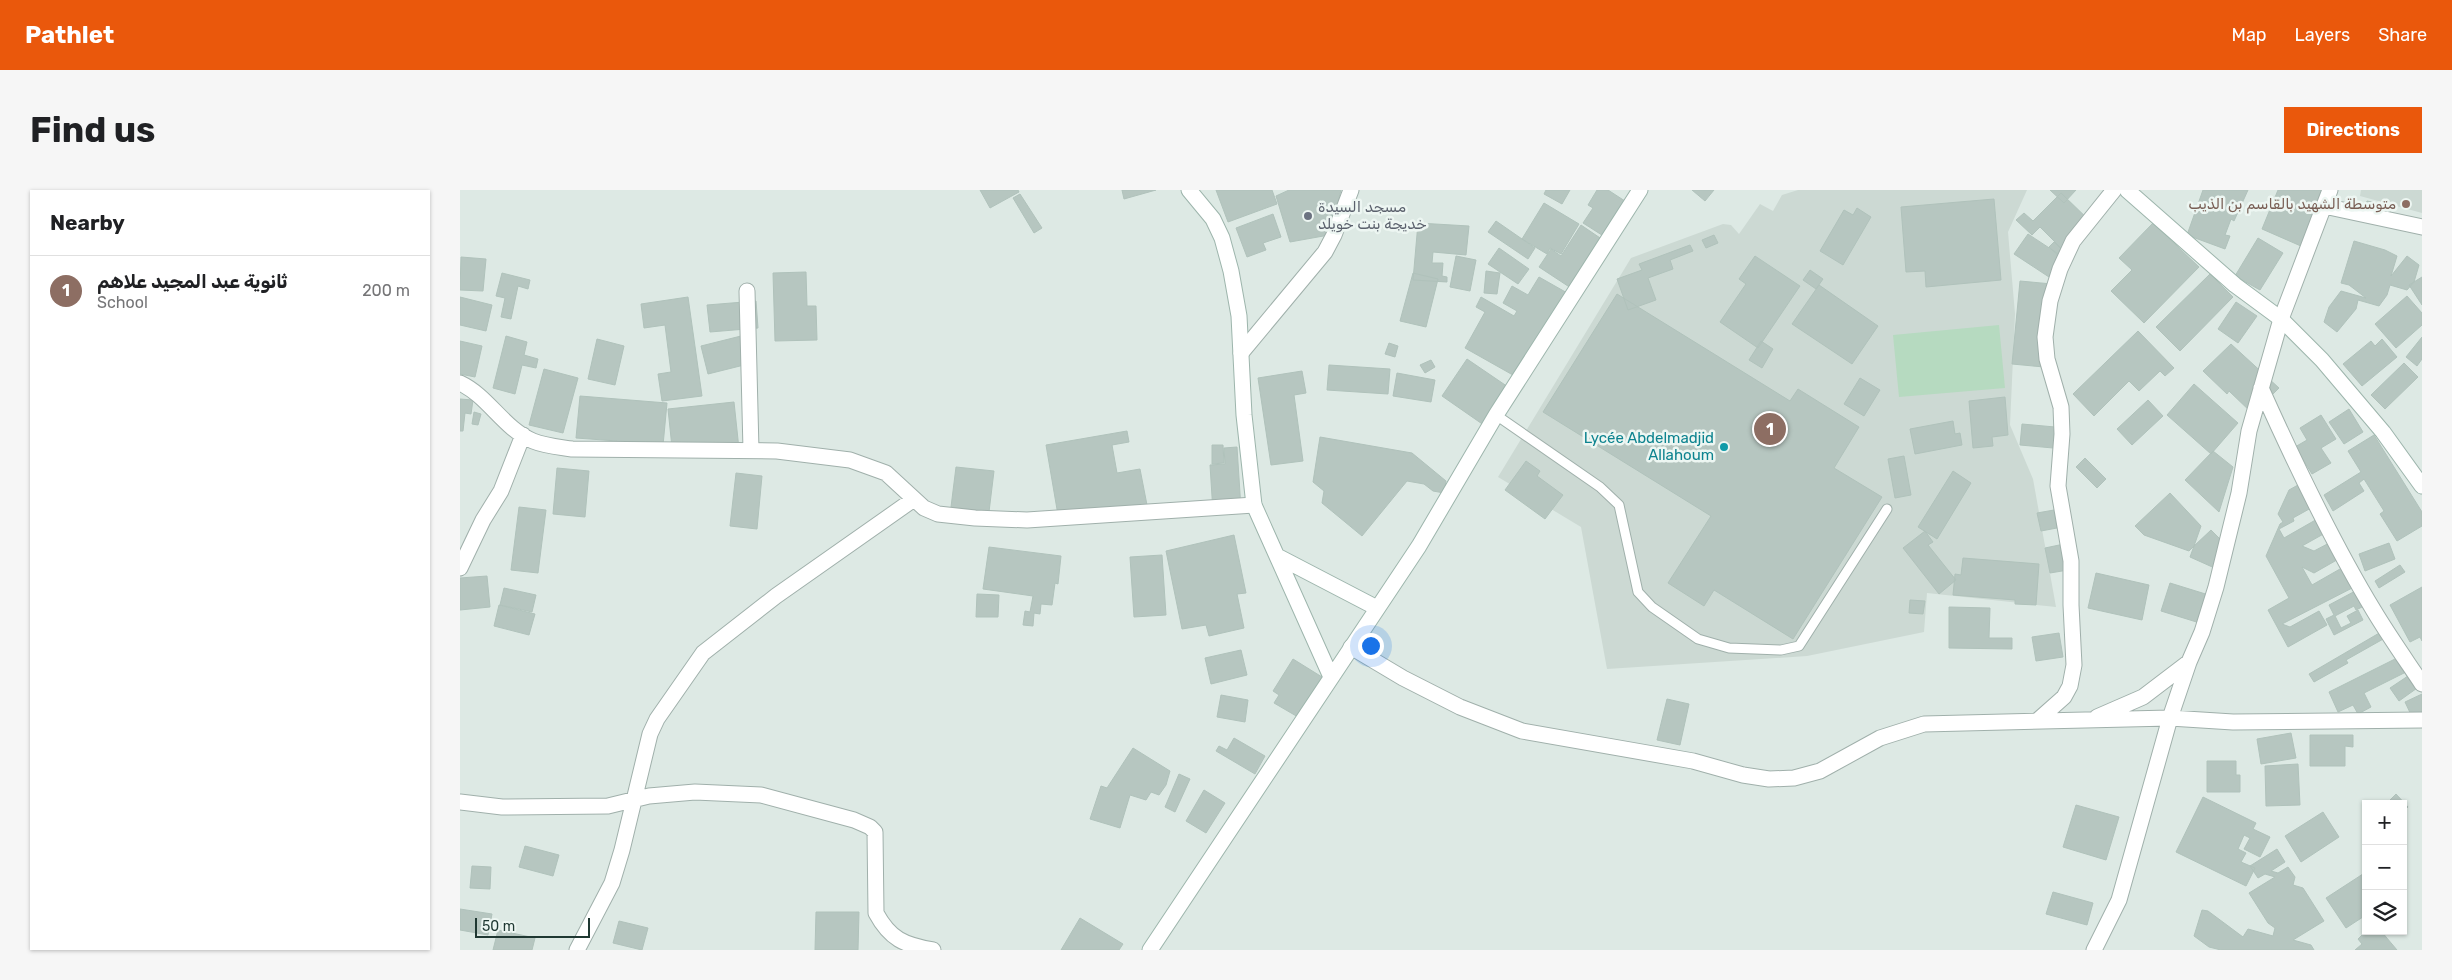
<!DOCTYPE html>
<html lang="en">
<head>
<meta charset="utf-8">
<style>
	body { margin:0; font-family:Rubik,"Noto Naskh Arabic",sans-serif; background:#f6f6f6; color:#202124 }
	.controls { position:absolute; right:15px; bottom:15px; display:grid; overflow:hidden; border-radius:0px; box-shadow:0 1px 4px #0004 }
	.controls button { width:45px; height:45px; display:grid; place-items:center; padding:0; border:0; border-bottom:1px solid #e0e0e0; background:#fff; color:#202124; font:25px sans-serif }
	.scale { position:absolute; left:15px; bottom:12px; width:115px; box-sizing:border-box; padding-left:5px; border:2px solid #1f3832; border-top:0; font-size:14px; line-height:18px; white-space:nowrap; color:#1f3832; -webkit-text-stroke:4px #edf6f2; paint-order:stroke }
	.you { position:absolute; left:910px; top:455px; width:18px; height:18px; margin:-12px; border:4px solid #fff; border-radius:50%; background:#1a73e8; box-shadow:0 0 0 8px #1a73e833 }
	.badge { display:grid; place-items:center; width:32px; height:32px; border-radius:50%; background:#ea580c; color:#fff; font-size:16px; font-weight:700 }
	.pin { position:absolute; translate:-50% -50%; border:2px solid #fff; box-shadow:0 1px 5px #0006 }
	.list { margin:0; padding:0; list-style:none }
	h2 { display:flex; justify-content:space-between; align-items:center; height:65px; margin:0; padding:0 20px; font-size:21px }
	h2 small { font-size:16px; font-weight:400; color:#757577 }
	.list li { display:grid; grid-template-columns:32px 1fr auto; gap:15px; align-items:center; box-sizing:border-box; height:70px; padding:0 20px; border-top:1px solid #e0e0e0 }
	.list b { display:block; font-size:19px; white-space:nowrap }
	.list p { margin:0; font-size:16px; white-space:nowrap; color:#757577 }
	.list em { font-size:16px; font-style:normal; color:#757577 }
	.icon { flex:none; width:28px; height:28px; fill:none; stroke:currentColor; stroke-width:2; stroke-linecap:round; stroke-linejoin:round }
	.map { position:relative; flex:none; width:1962px; height:760px; overflow:hidden; border-radius:0px }
	header { display:flex; align-items:center; gap:30px; box-sizing:border-box; height:70px; padding:0 25px; background:#ea580c; color:#fff }
	header strong { font-size:24px }
	nav { display:flex; gap:28px; margin-inline-start:auto; font-size:18px }
	.intro { display:flex; align-items:center; justify-content:space-between; box-sizing:border-box; height:120px; padding:0 30px }
	h1 { margin:0; font-size:35px }
	.button { padding:12px 22px; border-radius:0px; background:#ea580c; color:#fff; font-size:18px; font-weight:700 }
	main { display:flex; gap:30px; padding:0 30px }
	aside { flex:1; background:#fff; border-radius:0px; box-shadow:0 1px 4px #0004 }
	.map>svg:first-child { display:block }
	.built { fill:#ccd9d3 }
	.green { fill:#b6dac0 }
	.building { fill:#b6c6c0; stroke:#b0c2bb }
	.lines { fill:none; stroke-linecap:round; stroke-linejoin:round }
	.lane-casing { stroke:#a0b0ab; stroke-width:11 }
	.street-casing { stroke:#a0b0ab; stroke-width:17 }
	.secondary-casing { stroke:#9db5ac; stroke-width:17 }
	.lane { stroke:#fff; stroke-width:9 }
	.street { stroke:#fff; stroke-width:15 }
	.secondary { stroke:#fff; stroke-width:15 }
	.education-dot { fill:#8d6e63; stroke:#edf6f2; stroke-width:2 }
	.worship-dot { fill:#6b7280; stroke:#edf6f2; stroke-width:2 }
	.culture-dot { fill:#0f9aa8; stroke:#edf6f2; stroke-width:2 }
	.labels { text-anchor:middle; stroke-width:5; stroke-linejoin:round; paint-order:stroke }
	.education-label { font-size:15px; fill:#785e54; stroke:#edf6f2; text-anchor:end }
	.worship-label { font-size:15px; fill:#5b616d; stroke:#edf6f2; text-anchor:start }
	.culture-label { font-size:15px; fill:#0d838f; stroke:#edf6f2; text-anchor:end }
</style>
</head>
<body>
<header>
<strong>Pathlet</strong>
<nav><a>Map</a><a>Layers</a><a>Share</a></nav>
</header>
<div class="intro"><h1>Find us</h1><a class="button">Directions</a></div>
<main>
<aside>
<h2>Nearby<small></small></h2>
<ul class="list">
<li><span class="badge" style="background:#8d6e63">1</span><div><b>ثانوية عبد المجيد علاهم</b><p>School</p></div><em>200 m</em></li>
</ul>
</aside>
<div class="map">
<svg width="1962" height="760" viewBox="0 0 1962 760">
	<rect width="100%" height="100%" fill="#dde9e4"/>
	<!-- built -->
	<path class="built" d="M1338 0H1567L1548 42 1555 124 1550 235 1573 289 1596 417 1467 403 1464 442 1347 466 1147 479 1121 337 1038 287 1171 68 1263 34 1271 35 1279 44 1300 14 1313 21 1322 5Z
		M1901 0H1962V23L1900 6Z"/>
	<!-- green -->
	<path class="green" d="M1539 135 1545 198 1439 207 1433 145Z"/>
	<!-- building -->
	<path class="building" d="M520 0H558L559 2 530 18Z
		M662 0H696L664 9Z
		M756 0H812L817 14 768 32Z
		M829 0H881L869 45 830 52 816 6Z
		M1086 0H1110L1102 14 1084 4Z
		M1137 0H1148L1168 13 1145 47 1123 33 1133 18 1128 15Z
		M1232 0H1254L1245 11Z
		M1590 0H1616L1604 13Z
		M1743 0H1788L1774 31 1771 29 1765 45 1770 46 1765 59 1727 45Z
		M1818 0H1875L1850 60 1802 39Z
		M1601 3 1634 35 1606 63 1580 37 1572 45 1556 30 1564 23 1573 31Z
		M560 4 582 38 574 43 553 8Z
		M1534 9 1541 90 1466 97 1465 81 1446 82 1441 17Z
		M1907 11 1921 14 1918 27 1904 23Z
		M1084 13 1119 34 1101 64 1090 58 1087 64 1062 49Z
		M1397 18 1411 27 1383 75 1360 61 1384 20 1393 25Z
		M813 24 821 47 803 53 806 60 787 67 776 38Z
		M1036 31 1075 58 1068 69 1028 42Z
		M958 33 1009 36 1006 65 973 62 972 73H983L982 86 987 87V92L953 90Z
		M1693 33 1739 77 1684 133 1651 101 1672 80 1659 68Z
		M1121 35 1149 54 1117 102 1079 77 1091 59 1101 66Z
		M1568 44 1603 67 1589 87 1554 64Z
		M1254 45 1258 53 1246 58 1242 50Z
		M1798 48 1823 63 1800 100 1775 86Z
		M1894 51 1925 60 1937 66 1931 86 1947 66 1959 75 1954 92 1947 100 1930 95 1927 105 1919 116 1898 110 1896 119 1877 142 1864 132 1869 117 1881 101 1906 108 1889 95 1881 93Z
		M1594 52 1606 64 1601 68 1589 57Z
		M1230 55 1233 61 1210 70 1213 79 1188 88 1196 110 1168 120 1157 89 1182 80 1179 74Z
		M1039 58 1069 79 1058 94 1028 74Z
		M996 66 1016 70 1010 101 990 97Z
		M1295 66 1340 96 1298 158 1260 132 1286 94 1279 89Z
		M1 67 26 69 23 101 0 100Z
		M1350 80 1363 89 1356 99 1343 90Z
		M1026 81 1040 83 1037 104 1024 103Z
		M346 82 347 116H356L357 150 315 151 313 83Z
		M42 83 70 90 68 99 58 96 51 129 41 127 45 108 36 106Z
		M953 83 978 89 966 137 940 131Z
		M1750 84 1773 107 1720 161 1696 137Z
		M1079 87 1109 104 1060 189 1005 158 1025 122 1016 117 1021 107 1054 126 1057 121 1043 113 1052 96 1068 105Z
		M1962 87V115L1949 95Z
		M1560 91 1592 94 1584 177 1552 174Z
		M1359 95 1418 136 1392 174 1332 134Z
		M1157 104 1330 211 1338 199 1399 237 1374 278 1422 307 1333 449 1254 400 1244 416 1208 393 1251 326 1083 222Z
		M1947 106 1962 123V135L1936 158 1915 134Z
		M0 107 32 115 26 141 0 135Z
		M228 107 242 206 202 211 198 184 211 182 205 135 184 138 181 114Z
		M296 111 298 138 250 142 247 115Z
		M1776 112 1797 126 1778 153 1758 139Z
		M1678 141 1714 178 1705 186 1700 181 1679 201 1669 191 1634 226 1613 204Z
		M289 144 296 172 248 184 241 156Z
		M46 146 67 152 64 165 78 169 76 178 62 175 55 204 33 198Z
		M1962 147V169L1957 176 1946 167Z
		M137 149 164 156 155 195 128 189Z
		M1922 149 1937 167 1902 196 1883 174 1911 151 1915 156Z
		M0 151 22 156 15 187 0 184Z
		M1301 151 1313 159 1302 178 1289 170Z
		M929 153 938 156 935 167 925 164Z
		M1771 154 1819 198 1793 224 1769 201 1767 204 1743 181Z
		M1007 169 1054 201 1028 238 982 206Z
		M971 170 975 177 965 183 960 175Z
		M1944 173 1958 187 1925 219 1911 205Z
		M869 175 930 179 928 204 867 200Z
		M84 179 118 188 103 243 69 235Z
		M842 181 846 203 834 205 843 271 811 275 798 188Z
		M937 183 975 190 971 212 933 206Z
		M1400 188 1420 200 1404 226 1384 214Z
		M1734 194 1778 233 1751 264 1707 225Z
		M120 206 207 213 202 266 156 262 157 251 116 248Z
		M1545 207 1548 245 1532 247 1533 256 1513 258 1509 211Z
		M0 209 13 210 11 224 5 223 3 241H0Z
		M1688 210 1703 226 1672 255 1657 239Z
		M274 212 279 259 213 267 208 219Z
		M1889 219 1903 242 1884 254 1869 232Z
		M14 222 21 224 18 235 12 234Z
		M1861 225 1876 249 1861 258 1871 273 1852 284 1835 257 1847 250 1840 238Z
		M1493 231 1495 244 1500 243 1502 255 1455 264 1450 239Z
		M1562 234 1606 238 1604 259 1560 255Z
		M667 241 669 252 652 255 657 283 680 279 687 315 599 331 586 255Z
		M1914 245 1962 322V336L1937 351 1920 324 1924 321 1904 289 1899 293 1904 301 1873 321 1864 305 1901 282 1888 261Z
		M860 247 952 263 986 291 984 303 973 301 964 294 947 291 902 346 862 313 864 301 853 292Z
		M752 255H763L764 273 752 274Z
		M777 257 781 319 753 322 750 275 765 274 764 258Z
		M1753 261 1773 277 1759 322 1725 290Z
		M1444 266 1451 305 1435 308 1428 269Z
		M1625 268 1646 289 1637 298 1616 277Z
		M1066 271 1080 281 1077 286 1103 305 1085 329 1045 300Z
		M496 277 534 281 529 322 491 317Z
		M97 278 129 281 125 327 93 324Z
		M1493 281 1511 293 1477 349 1458 337Z
		M276 283 302 286 297 339 270 336Z
		M1838 295 1851 318 1833 328 1834 331 1819 339 1824 348 1859 328 1867 342 1842 356 1854 361 1873 351 1882 367 1854 383 1842 377 1852 395 1887 375 1898 395 1822 434 1830 437 1859 421 1867 435 1828 457 1808 420 1829 408 1806 366 1820 334 1823 332 1818 324 1829 300Z
		M1710 303 1741 336 1734 356 1751 340 1767 356 1759 380 1730 367 1734 356 1729 361 1684 345 1675 336Z
		M59 317 86 320 78 383 51 380Z
		M1594 320 1597 338 1581 341 1577 323Z
		M1465 341 1473 352 1468 355 1496 390 1479 404 1443 358Z
		M774 345 786 403 777 404 784 438 749 446 746 435 722 439 706 361Z
		M1929 353 1935 369 1905 381 1899 364Z
		M1604 354 1608 380 1590 383 1585 358Z
		M529 357 601 366 598 394 595 393 592 415 581 414 580 424 574 423 573 436 563 435 565 421 570 422 573 406 523 399Z
		M702 365 706 425 674 427 670 367Z
		M1503 368 1579 374 1576 415 1555 414V410L1493 405 1495 384 1501 385Z
		M1940 375 1945 382 1919 398 1915 391Z
		M1636 383 1689 395 1682 430 1628 418Z
		M27 386 30 417 0 420V388Z
		M1710 393 1752 406 1743 434 1701 421Z
		M1962 397V451L1960 447 1950 452 1930 415Z
		M44 398 76 405 72 422 40 415Z
		M1899 399 1908 414 1896 420 1894 416 1875 426 1881 438 1891 433 1887 426 1898 420 1903 430 1874 445 1866 429 1874 425 1869 415Z
		M517 404 539 405 538 427H516Z
		M1450 410 1465 411 1463 424 1449 423Z
		M39 415 75 424 69 445 34 436Z
		M1489 417 1530 418 1529 448H1552V459L1489 458Z
		M1921 442 1925 448 1886 470 1888 473 1854 492 1849 484Z
		M1599 443 1603 467 1576 471 1572 447Z
		M781 460 787 485 751 494 745 468Z
		M1941 466 1948 481 1904 503 1911 517 1898 524 1893 515 1878 522 1869 502Z
		M833 469 862 487 838 527 814 513 819 505 813 501Z
		M1951 484 1960 496 1939 511 1930 498Z
		M1962 504V525L1953 529 1945 512Z
		M761 505 788 510 785 532 757 527Z
		M1207 509 1229 514 1220 555 1197 550Z
		M1831 543 1836 568 1801 574 1797 549Z
		M1850 545H1893V557L1885 556V576H1850Z
		M774 548 805 566 795 584 756 561 759 556 767 560Z
		M673 558 710 581 706 595 699 605 691 602 686 610 670 605 660 638 630 629 641 596 647 598Z
		M1747 571H1776V585H1780V602H1747Z
		M1838 574 1840 615 1806 616 1805 576Z
		M719 584 730 589 715 622 705 617Z
		M744 600 765 613 746 643 726 631Z
		M1936 604 1948 617 1943 621V614H1926Z
		M1743 607 1796 633 1793 639 1810 647 1800 667 1784 659 1790 648 1784 645 1778 659 1786 663 1781 672 1795 678 1786 696 1716 662Z
		M1616 615 1659 627 1646 670 1603 657Z
		M1863 622 1879 647 1841 672 1825 646Z
		M65 656 99 665 93 686 59 677Z
		M1817 659 1825 672 1811 681 1818 683 1828 677 1835 687 1833 695 1843 698 1864 731 1833 750 1851 755 1854 760H1761L1749 757 1734 746 1742 720 1748 721 1783 747 1788 739 1813 746 1815 738 1808 733 1789 703 1815 687 1805 684 1798 688 1790 676Z
		M12 676 31 677 30 699 10 698Z
		M1906 682V725L1886 738 1866 708Z
		M1593 702 1633 713 1627 735 1586 724Z
		M0 719 32 724 28 745 0 740Z
		M356 722H399L398 760H355Z
		M620 728 663 754 659 760H601Z
		M159 731 188 738 182 760 153 753Z
		M38 740 75 748 72 760H33Z
		M1906 741H1921L1937 760H1895L1902 754 1898 749Z"/>
	<g class="lines">
		<defs>
			<path id="lane" d="M1036 225 1140 297 1159 315 1178 402 1192 417 1238 449 1269 458 1321 460 1339 456 1427 319"/>
			<path id="street" d="M1864 16 1962 37
				M287 101 291 260
				M781 163 865 62 874 45 891 0
				M0 193C28 206 44 239 73 251 85 256 99 257 112 259L317 261 390 270 426 283 464 318 478 324 515 328 567 330 794 315
				M1801 198C1835 274 1871 350 1914 421 1929 446 1946 470 1962 494
				M0 378 23 330 41 301 63 245
				M891 457 943 488 1000 517 1062 541 1233 571 1283 585 1309 589 1334 588 1360 581 1420 548 1464 534 1710 528 1773 532 1962 530
				M1637 527 1683 507 1729 472 1742 442 1756 397 1779 303 1789 241 1821 129 1870 0
				M1577 531 1604 507 1610 496 1614 475 1611 415V371L1598 296 1602 244 1601 217 1587 169 1585 147 1590 111 1600 79 1613 51 1654 0
				M0 612 42 617 148 616 189 606 235 602 301 605 394 630 410 637 415 642 416 723C430 749 444 755 473 760
				M117 760 152 693 162 660 190 544 197 529 243 463 316 406 454 309
				M1634 760 1659 710 1710 528 1729 472"/>
			<path id="secondary" d="M729 0 753 29 762 48 771 81 779 126 784 225 794 315 871 487
				M1667 0 1775 95 1821 129 1862 170 1923 242 1962 296
				M817 366 917 418
				M690 760 959 356 1036 225 1180 0"/>
		</defs>
		<!-- lane casing -->
		<use href="#lane" class="lane-casing"/>
		<!-- street casing -->
		<use href="#street" class="street-casing"/>
		<!-- secondary casing -->
		<use href="#secondary" class="secondary-casing"/>
		<!-- lane -->
		<use href="#lane" class="lane"/>
		<!-- street -->
		<use href="#street" class="street"/>
		<!-- secondary -->
		<use href="#secondary" class="secondary"/>
	</g>
	<!-- markers -->
	<circle class="education-dot" cx="1946" cy="14" r="5"/>
	<circle class="worship-dot" cx="848" cy="26" r="5"/>
	<circle class="culture-dot" cx="1264" cy="257" r="5"/>
	<g class="labels">
		<!-- education labels -->
		<g class="education-label">
			<text x="1936" y="19">متوسطة الشهيد بالقاسم بن الذيب</text>
		</g>
		<!-- worship labels -->
		<g class="worship-label">
			<text x="858" y="22">مسجد السيدة<tspan x="858" dy="17">خديجة بنت خويلد</tspan></text>
		</g>
		<!-- culture labels -->
		<g class="culture-label">
			<text x="1254" y="253">Lycée Abdelmadjid<tspan x="1254" dy="17">Allahoum</tspan></text>
		</g>
	</g>
</svg>
<div class="controls">
<button>+</button>
<button>−</button>
<button><svg class="icon" aria-label="layers" viewBox="0 0 24 24"><path d="M12 4l9 5-9 5-9-5zM3 14l9 5 9-5"/></svg></button>
</div>
<div class="scale">50 m</div>
<div class="you"></div>
<div class="pin badge" style="left:1310px;top:239px;background:#8d6e63">1</div>
</div>
</main>
</body>
</html>
